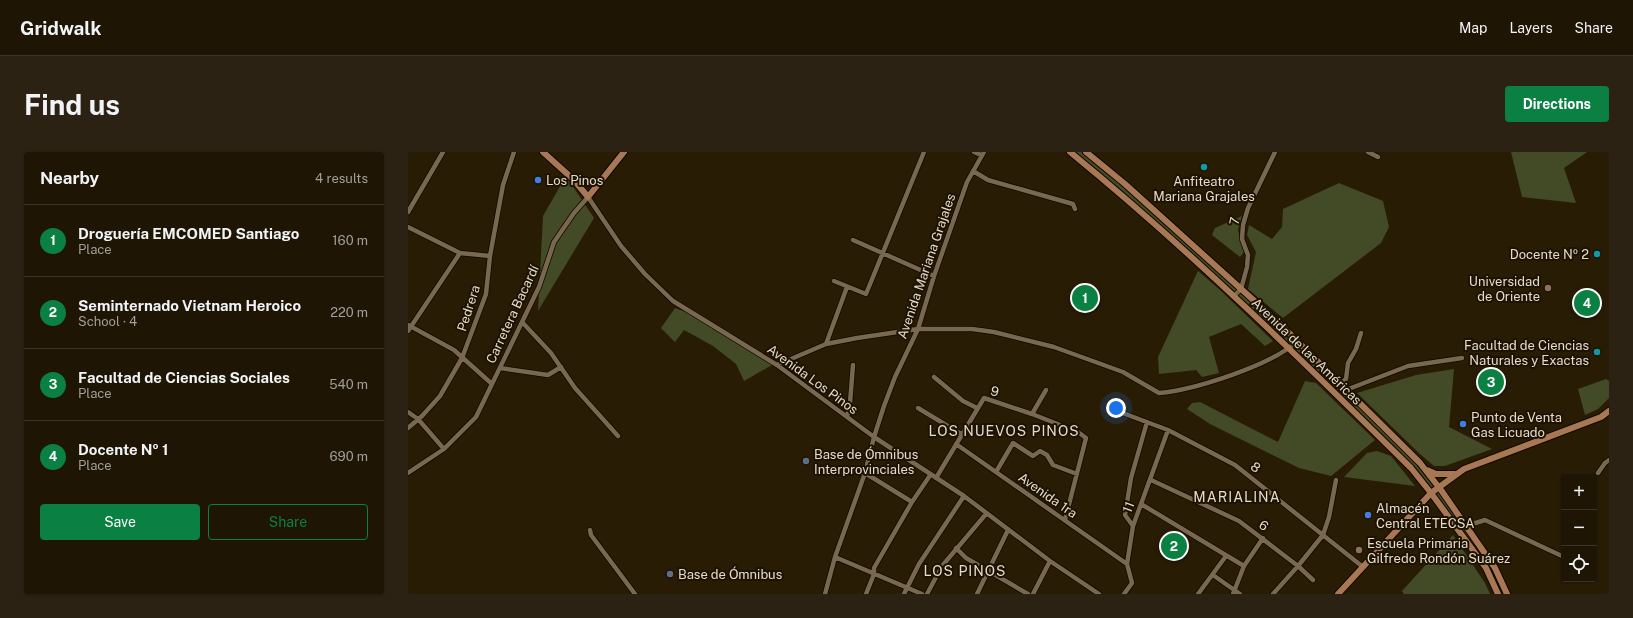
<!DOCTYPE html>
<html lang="en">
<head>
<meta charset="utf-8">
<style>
	body { margin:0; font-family:"Public Sans",sans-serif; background:#2b2213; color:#f1f3f6 }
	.controls { position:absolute; right:12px; bottom:12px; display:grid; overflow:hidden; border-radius:4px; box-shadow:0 1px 3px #0004 }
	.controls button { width:36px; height:36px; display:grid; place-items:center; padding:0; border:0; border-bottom:1px solid #3c3426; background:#1e1504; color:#f1f3f6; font:20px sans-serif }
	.you { position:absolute; left:708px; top:256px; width:14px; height:14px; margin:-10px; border:3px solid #fff; border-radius:50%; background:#1a73e8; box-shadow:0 0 0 6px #1a73e833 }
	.badge { display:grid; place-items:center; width:26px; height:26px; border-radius:50%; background:#0b8043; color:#fff; font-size:13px; font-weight:700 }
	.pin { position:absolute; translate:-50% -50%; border:2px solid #fff; box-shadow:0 1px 4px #0006 }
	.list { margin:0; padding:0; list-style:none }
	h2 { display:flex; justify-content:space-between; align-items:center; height:52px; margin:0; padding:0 16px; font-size:17px }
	h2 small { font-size:13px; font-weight:400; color:#a19f9a }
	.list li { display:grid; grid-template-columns:26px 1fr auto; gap:12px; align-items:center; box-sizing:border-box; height:72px; padding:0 16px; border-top:1px solid #3c3426 }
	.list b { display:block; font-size:15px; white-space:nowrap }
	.list p { margin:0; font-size:13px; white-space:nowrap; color:#a19f9a }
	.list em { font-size:13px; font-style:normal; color:#a19f9a }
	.actions { display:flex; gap:8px; padding:12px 16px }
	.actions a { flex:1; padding:9px 0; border:1px solid #0b8043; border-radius:4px; text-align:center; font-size:14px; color:#0b8043 }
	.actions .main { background:#0b8043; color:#fff }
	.icon { flex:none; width:22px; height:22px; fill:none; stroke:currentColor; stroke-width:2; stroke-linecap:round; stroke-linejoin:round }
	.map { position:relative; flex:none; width:1201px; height:442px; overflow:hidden; border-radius:4px }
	header { display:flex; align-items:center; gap:24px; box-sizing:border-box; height:56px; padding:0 20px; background:#1e1504; border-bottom:1px solid #3c3426 }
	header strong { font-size:19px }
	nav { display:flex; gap:22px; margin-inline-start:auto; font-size:14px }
	.intro { display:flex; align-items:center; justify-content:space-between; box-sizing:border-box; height:96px; padding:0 24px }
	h1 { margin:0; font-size:28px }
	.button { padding:10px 18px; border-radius:4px; background:#0b8043; color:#fff; font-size:14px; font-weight:700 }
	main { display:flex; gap:24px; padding:0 24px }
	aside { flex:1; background:#1e1504; border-radius:4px; box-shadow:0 1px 3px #0004 }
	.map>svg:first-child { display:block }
	.green { fill:#424b25 }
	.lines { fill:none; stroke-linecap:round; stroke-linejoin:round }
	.minor-casing { stroke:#100600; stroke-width:6 }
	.major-casing { stroke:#100600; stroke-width:8 }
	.minor { stroke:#77684f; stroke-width:4.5 }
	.major { stroke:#a87855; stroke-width:6 }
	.culture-dot { fill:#0f9aa8; stroke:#1e1200; stroke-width:1.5 }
	.shop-dot { fill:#3f7fe0; stroke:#1e1200; stroke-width:1.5 }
	.education-dot { fill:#8d6e63; stroke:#1e1200; stroke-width:1.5 }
	.service-dot { fill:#5c6f8a; stroke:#1e1200; stroke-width:1.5 }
	.labels { text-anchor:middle; stroke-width:4; stroke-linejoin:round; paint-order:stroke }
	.poi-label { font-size:13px; fill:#e3dbcd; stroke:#1e1200; text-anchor:start }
	.street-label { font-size:13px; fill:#e3dbcd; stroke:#1e1200 }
	.neighbourhood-label { font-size:14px; letter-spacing:1px; fill:#e3dbcd; stroke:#1e1200 }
</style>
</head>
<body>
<header>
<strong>Gridwalk</strong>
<nav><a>Map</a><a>Layers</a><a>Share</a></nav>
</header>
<div class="intro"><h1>Find us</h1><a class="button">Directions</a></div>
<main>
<aside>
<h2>Nearby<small>4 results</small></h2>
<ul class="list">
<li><span class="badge">1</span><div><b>Droguería EMCOMED Santiago</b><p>Place</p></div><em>160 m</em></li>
<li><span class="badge">2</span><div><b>Seminternado Vietnam Heroico</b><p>School · 4</p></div><em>220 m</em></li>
<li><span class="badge">3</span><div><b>Facultad de Ciencias Sociales</b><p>Place</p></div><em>540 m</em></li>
<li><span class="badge">4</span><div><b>Docente Nº 1</b><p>Place</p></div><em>690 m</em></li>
</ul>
<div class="actions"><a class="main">Save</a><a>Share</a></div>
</aside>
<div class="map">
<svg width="1201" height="442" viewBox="0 0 1201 442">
	<rect width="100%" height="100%" fill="#281c05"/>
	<!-- green -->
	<path class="green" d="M667 0H674L723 41 829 137 827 140 712 37Z
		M1103 0H1179L1156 16 1168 51 1114 45Z
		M158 24 186 66 130 159 135 64Z
		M931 31 975 49 981 75 973 91 875 166 840 137 848 100 839 83 841 73 864 87 874 75 875 57Z
		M834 64 830 78 836 100 832 105 804 83 807 76Z
		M790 119 811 137 865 189 857 194 833 172 801 185 811 221 794 225 788 218 751 222 750 205Z
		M832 140 885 189 882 193 829 143Z
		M267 156 278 160 364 213 336 229 328 212 305 194 276 178 267 190 253 176Z
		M888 192 1009 312 1027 334 1024 336 1006 314 885 196Z
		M1046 217 1041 275 1084 297 1037 314H1026L1012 302 949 241 1008 223Z
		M1198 227 1201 229V246L1190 257 1177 263 1170 237Z
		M897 229 908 231 967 288 923 324 891 316 802 272 779 257 784 251 792 250 870 290Z
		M969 299 983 304 1007 334 936 325 959 301Z
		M1030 339 1084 417 1096 442H1093L1080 415 1028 341Z
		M1045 383 1077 431 1082 442H996L994 439Z"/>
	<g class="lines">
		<defs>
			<path id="minor" d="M566 0 573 3
				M960 0 970 5
				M565 19 580 28 665 52 667 57
				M0 60 35 0
				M0 75 52 101 82 104
				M445 88 526 124
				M426 129 458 142 516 0
				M826 144 833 137 839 115 840 103 834 87 835 73 840 56 867 0
				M114 170 143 201 167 236 210 284
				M0 173 46 198 84 232
				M0 179 52 101
				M418 192 439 135
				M369 213 418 192 449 186 510 177H564L586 180 646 195 715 220 751 241C786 238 865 213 889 189
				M92 216 140 223 153 215
				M526 225 555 249 569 256
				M932 232 938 227 940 211 948 197 953 181
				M938 238 1000 214 1054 206
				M510 256 553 282
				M0 260 10 267 36 297
				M712 260 760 278 827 313 955 415
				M624 262 638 238
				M439 265 442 251 445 213
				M0 276 14 264 32 244 54 206 78 142 82 104 95 33 106 0
				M548 292 719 412
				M588 320 605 291 625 304 632 299 639 303 645 313 669 322
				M0 321 36 297 68 265 131 135 146 90 166 61 180 45 213 94 237 122 265 149 369 213 466 285 556 344 642 409 691 442
				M457 321 504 350
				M1190 321 1197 311 1201 308
				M528 326 576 246 624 262 670 280 678 286 657 368
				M743 328 831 369 890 414 905 428
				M733 352 836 414
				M725 374 717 363 723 326 739 270
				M1058 374 1077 368 1156 405
				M182 378 183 383 227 442
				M548 396 558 406 620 442
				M427 405 514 442
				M805 423 832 442
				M417 442 427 405 457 321 466 285 476 254 487 225 510 177 526 124 559 30 576 0
				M458 442 466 422V416L504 350 523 322
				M496 442 511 412 556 344
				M519 442 534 414 578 362
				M569 442 600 378
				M625 442 642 409
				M716 442 724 431 719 412 725 374 760 278
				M790 442 818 404
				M825 442 836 414 855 386
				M865 442 890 414 915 383 921 365 928 328"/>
			<path id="major" d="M135 0 166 28 180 45 216 0
				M662 0C782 98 893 207 1003 316L1023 341 1078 416 1090 442
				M678 0 717 32 873 173 1012 311 1033 338 1087 416 1099 442
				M1019 318 1028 322H1047
				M930 442 1023 341 1056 317 1193 265 1201 259"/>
		</defs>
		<!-- minor casing -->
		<use href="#minor" class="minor-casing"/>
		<!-- major casing -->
		<use href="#major" class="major-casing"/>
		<!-- minor -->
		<use href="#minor" class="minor"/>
		<!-- major -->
		<use href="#major" class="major"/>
	</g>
	<!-- markers -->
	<g class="culture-dot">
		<circle cx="796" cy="15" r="4"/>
		<circle cx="1189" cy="102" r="4"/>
		<circle cx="1189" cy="200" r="4"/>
	</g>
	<g class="shop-dot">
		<circle cx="130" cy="28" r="4"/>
		<circle cx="1055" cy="272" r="4"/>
		<circle cx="960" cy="363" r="4"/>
	</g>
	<g class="education-dot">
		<circle cx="1140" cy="136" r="4"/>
		<circle cx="951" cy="398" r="4"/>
	</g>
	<g class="service-dot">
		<circle cx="398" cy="309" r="4"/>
		<circle cx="262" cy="422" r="4"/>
	</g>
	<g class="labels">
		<!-- poi labels -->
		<g class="poi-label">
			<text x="138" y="33">Los Pinos</text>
			<text x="796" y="34" text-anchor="middle">Anfiteatro<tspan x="796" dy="15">Mariana Grajales</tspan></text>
			<text x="1181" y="107" text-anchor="end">Docente Nº 2</text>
			<text x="1132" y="134" text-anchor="end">Universidad<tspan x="1132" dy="15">de Oriente</tspan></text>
			<text x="1181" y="198" text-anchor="end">Facultad de Ciencias<tspan x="1181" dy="15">Naturales y Exactas</tspan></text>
			<text x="1063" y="270">Punto de Venta<tspan x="1063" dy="15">Gas Licuado</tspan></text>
			<text x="406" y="307">Base de Ómnibus<tspan x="406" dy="15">Interprovinciales</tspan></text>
			<text x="968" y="361">Almacén<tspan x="968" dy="15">Central ETECSA</tspan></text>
			<text x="959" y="396">Escuela Primaria<tspan x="959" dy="15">Gilfredo Rondón Suárez</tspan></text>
			<text x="270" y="427">Base de Ómnibus</text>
		</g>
		<!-- street labels -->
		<g class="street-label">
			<text transform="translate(826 69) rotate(-79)" y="5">7</text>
			<text transform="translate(518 114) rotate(-71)" y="5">Avenida Mariana Grajales</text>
			<text transform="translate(60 156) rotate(-72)" y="5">Pedrera</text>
			<text transform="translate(104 162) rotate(-65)" y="5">Carretera Bacardí</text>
			<text transform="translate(899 199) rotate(44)" y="5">Avenida de las Américas</text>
			<text transform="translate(405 227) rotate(36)" y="5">Avenida Los Pinos</text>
			<text transform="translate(587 239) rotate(14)" y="5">9</text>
			<text transform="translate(848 315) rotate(38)" y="5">8</text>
			<text transform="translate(640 343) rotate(35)" y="5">Avenida 1ra</text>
			<text transform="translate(720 355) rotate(-69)" y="5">11</text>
			<text transform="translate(856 373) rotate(36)" y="5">6</text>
		</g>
		<!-- neighbourhood labels -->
		<g class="neighbourhood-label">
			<text x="596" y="284">LOS NUEVOS PINOS</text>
			<text x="829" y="350">MARIALINA</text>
			<text x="557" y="424">LOS PINOS</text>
		</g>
	</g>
</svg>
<div class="controls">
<button>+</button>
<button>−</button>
<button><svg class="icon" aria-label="locate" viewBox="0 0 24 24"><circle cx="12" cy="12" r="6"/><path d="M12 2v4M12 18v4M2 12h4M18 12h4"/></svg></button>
</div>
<div class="you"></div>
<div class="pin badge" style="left:677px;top:146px">1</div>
<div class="pin badge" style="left:766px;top:394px">2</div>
<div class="pin badge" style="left:1083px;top:230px">3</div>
<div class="pin badge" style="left:1179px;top:151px">4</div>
</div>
</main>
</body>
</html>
